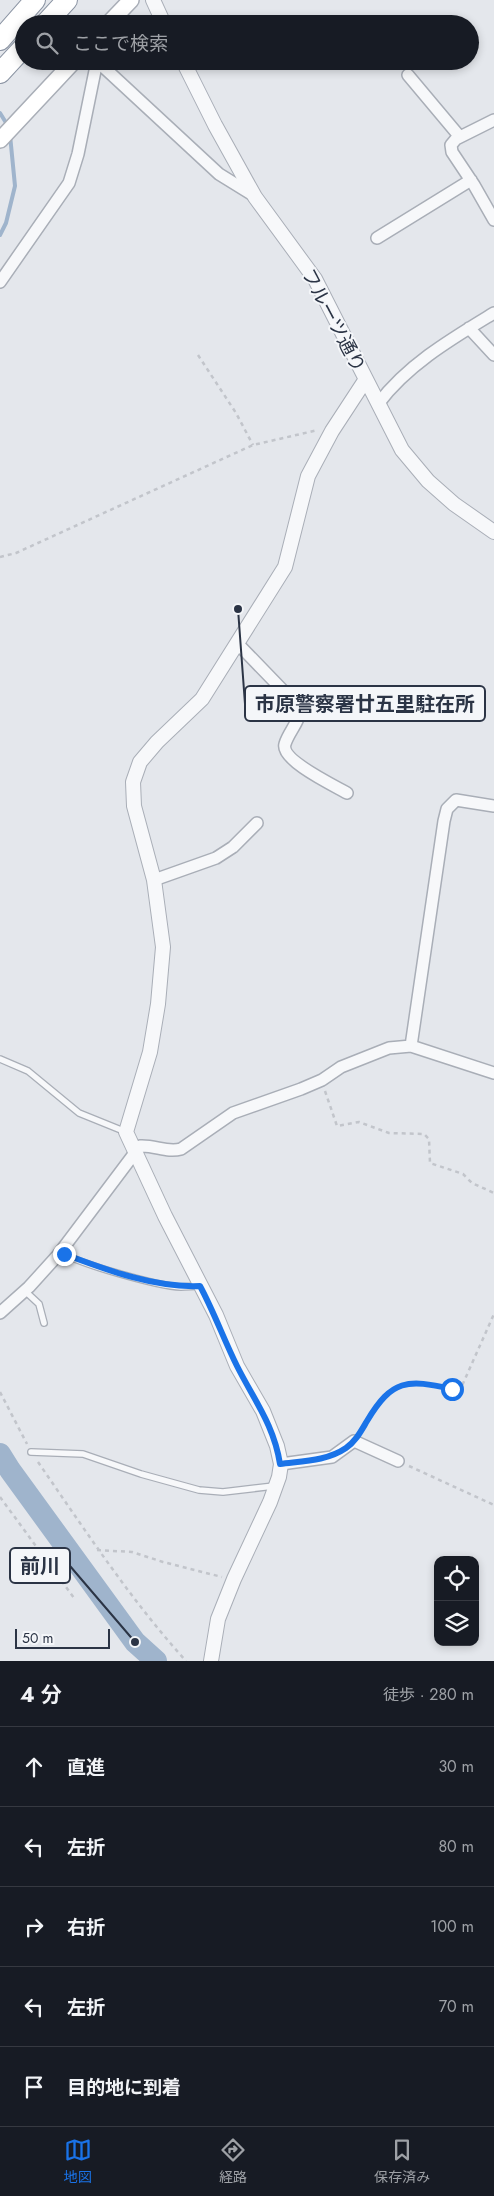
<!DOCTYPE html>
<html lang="ja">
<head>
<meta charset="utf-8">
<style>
	body { margin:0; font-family:Jost,"Noto Sans JP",sans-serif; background:#20242c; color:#f1f3f6 }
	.controls { position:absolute; right:15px; bottom:15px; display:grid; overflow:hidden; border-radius:10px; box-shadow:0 2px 8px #0003 }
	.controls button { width:45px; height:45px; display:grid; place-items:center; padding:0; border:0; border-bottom:1px solid #363941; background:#171b24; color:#f1f3f6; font:25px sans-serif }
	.scale { position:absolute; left:15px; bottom:12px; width:95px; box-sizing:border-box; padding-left:5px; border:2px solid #2b3445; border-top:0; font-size:14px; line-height:18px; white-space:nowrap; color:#2b3445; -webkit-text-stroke:4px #f4f6f9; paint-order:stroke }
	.stop { position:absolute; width:15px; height:15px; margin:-11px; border:4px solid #1a73e8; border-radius:50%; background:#fff }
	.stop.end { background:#1a73e8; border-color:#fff; box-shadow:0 1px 5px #0008 }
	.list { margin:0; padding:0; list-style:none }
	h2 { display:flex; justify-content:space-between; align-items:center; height:65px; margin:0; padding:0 20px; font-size:21px }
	h2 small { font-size:16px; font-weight:400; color:#9ea1a6 }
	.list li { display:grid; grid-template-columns:32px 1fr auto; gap:15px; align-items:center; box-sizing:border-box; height:80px; padding:0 20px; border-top:1px solid #363941 }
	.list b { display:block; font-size:19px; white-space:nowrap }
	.list em { font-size:16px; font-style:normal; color:#9ea1a6 }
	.icon { flex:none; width:28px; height:28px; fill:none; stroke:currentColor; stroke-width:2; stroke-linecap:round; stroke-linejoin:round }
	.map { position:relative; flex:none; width:494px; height:1661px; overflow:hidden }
	.search { position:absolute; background:#171b24; box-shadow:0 2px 8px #0003; left:15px; right:15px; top:15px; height:55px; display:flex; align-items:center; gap:12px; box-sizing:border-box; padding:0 18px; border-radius:28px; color:#9ea1a6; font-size:19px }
	.sheet { height:465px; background:#171b24 }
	nav { display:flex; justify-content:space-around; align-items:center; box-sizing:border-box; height:70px; border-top:1px solid #363941; background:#171b24; font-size:14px; color:#9ea1a6 }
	nav a { display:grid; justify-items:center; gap:2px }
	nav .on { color:#1a73e8 }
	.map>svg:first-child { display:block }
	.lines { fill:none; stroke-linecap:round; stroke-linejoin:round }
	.stream { stroke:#9fb4cc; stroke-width:4 }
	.river { stroke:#9fb4cc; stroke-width:22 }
	.service-casing { stroke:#a9aeb7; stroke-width:8 }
	.minor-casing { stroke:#a9aeb7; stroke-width:14 }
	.tertiary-casing { stroke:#a9aeb7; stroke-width:16 }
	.secondary-casing { stroke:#a9aeb7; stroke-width:18 }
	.motorway-casing { stroke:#8b94a3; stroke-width:22 }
	.path { stroke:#c2c5cb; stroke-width:2.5; stroke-dasharray:4 4; stroke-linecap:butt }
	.service { stroke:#f7f8fa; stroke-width:5.5 }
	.minor { stroke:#f7f8fa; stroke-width:11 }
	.tertiary { stroke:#f7f8fa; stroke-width:14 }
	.secondary { stroke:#fff; stroke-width:15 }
	.motorway { stroke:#fff; stroke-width:20 }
	.route { stroke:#1a73e8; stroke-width:6 }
	.labels { text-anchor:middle; stroke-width:4; stroke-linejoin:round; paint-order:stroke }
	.street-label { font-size:19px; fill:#2b3445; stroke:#f4f6f9 }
	.leader { fill:none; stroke:#2b3445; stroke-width:2 }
	.callout-dot { fill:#2b3445; stroke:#f4f6f9; stroke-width:2 }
	.callout { fill:#f4f6f9; stroke:#2b3445; stroke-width:2 }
	.callout-label { font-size:20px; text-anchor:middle; font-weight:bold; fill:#2b3445 }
</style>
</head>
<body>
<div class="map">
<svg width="494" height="1661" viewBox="0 0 494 1661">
	<rect width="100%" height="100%" fill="#e4e7ec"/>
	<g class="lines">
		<!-- stream -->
		<path class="stream" d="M0 113 8 126
			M0 235 6 223 15 186 10 135"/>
		<!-- river -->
		<path class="river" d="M0 1454 10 1470 135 1642 156 1661"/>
		<defs>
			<path id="service" d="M0 1059 28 1071 79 1113 126 1132
				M61 1252C79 1264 158 1286 181 1287 187 1287 194 1286 201 1286
				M25 1291 39 1304 44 1323
				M31 1452 83 1454 141 1474 199 1490 223 1492 274 1486"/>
			<path id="minor" d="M97 61 219 174 253 195
				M408 75 460 137
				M494 120 456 139 451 145 452 152 474 185 494 220
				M377 238 471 180
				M0 282 69 183 78 154 97 61
				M469 328 494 355
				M378 404C408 364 453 338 494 313
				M238 644 300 708C300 722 289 731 285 744 280 760 335 786 347 793
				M154 880 216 858 233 847 257 823
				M411 1046 444 821 447 809 456 800 494 806
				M0 1313 29 1287 58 1255 140 1146C155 1145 167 1153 181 1149L233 1113 301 1089 322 1080 341 1067 389 1048 411 1046 494 1073
				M281 1464 332 1457 354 1441 398 1461"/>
			<path id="tertiary" d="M153 0 164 24
				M183 61 215 125 255 197 315 279 402 450 428 481 454 504 494 532
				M211 1661 218 1619 234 1579 270 1502 279 1477 281 1464 277 1446 263 1411 237 1366 216 1315 165 1216 126 1132 150 1052 158 1004 163 947 154 880 134 806 133 782 140 762 157 742 202 699 285 567 308 476 332 431 366 379"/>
			<path id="secondary" d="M108 24 131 0
				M0 140 74 61"/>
			<path id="motorway" d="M45 24 67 0
				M0 40 35 0
				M0 73 24 47"/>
		</defs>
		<!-- service casing -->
		<use href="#service" class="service-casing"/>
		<!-- minor casing -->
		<use href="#minor" class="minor-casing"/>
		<!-- tertiary casing -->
		<use href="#tertiary" class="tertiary-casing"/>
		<!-- secondary casing -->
		<use href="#secondary" class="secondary-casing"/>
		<!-- motorway casing -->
		<use href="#motorway" class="motorway-casing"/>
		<!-- path -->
		<path class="path" d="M198 355 236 413 253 445
			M0 557 16 553 253 445 318 430
			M325 1091 337 1126 359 1122 389 1133 424 1134 429 1139 430 1163 463 1174 472 1183 494 1193
			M0 1392 27 1444
			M360 1432C389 1382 401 1375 457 1390L461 1388 494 1314
			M38 1462C85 1530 130 1599 186 1661
			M409 1466 494 1505
			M0 1497 74 1598
			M97 1550 132 1552 163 1562 222 1577"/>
		<!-- service -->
		<use href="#service" class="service"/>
		<!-- minor -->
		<use href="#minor" class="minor"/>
		<!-- tertiary -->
		<use href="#tertiary" class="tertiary"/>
		<!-- secondary -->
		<use href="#secondary" class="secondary"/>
		<!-- motorway -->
		<use href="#motorway" class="motorway"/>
	</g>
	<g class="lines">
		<!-- route -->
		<path class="route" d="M64 1254C107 1270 154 1288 200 1286 214 1312 224 1340 237 1366 254 1400 274 1425 280 1464 303 1461 327 1461 346 1448 356 1441 361 1431 367 1421 392 1379 407 1379 452 1389"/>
	</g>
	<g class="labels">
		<!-- street labels -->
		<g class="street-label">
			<text transform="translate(334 320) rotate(62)" y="7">フルーツ通り</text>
		</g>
	</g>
	<!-- callouts -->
	<path class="leader" d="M238 609L245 704M135 1642L70 1566"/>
	<g class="callout-dot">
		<circle cx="238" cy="609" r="5"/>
		<circle cx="135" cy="1642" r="5"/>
	</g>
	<g class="callout">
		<rect x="245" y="686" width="240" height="35" rx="5"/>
		<rect x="10" y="1548" width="60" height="35" rx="5"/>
	</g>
	<g class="callout-label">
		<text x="365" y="711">市原警察署廿五里駐在所</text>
		<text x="40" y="1573">前川</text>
	</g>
</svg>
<div class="controls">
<button><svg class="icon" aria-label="locate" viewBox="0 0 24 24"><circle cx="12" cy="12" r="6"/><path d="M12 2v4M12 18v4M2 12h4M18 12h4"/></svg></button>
<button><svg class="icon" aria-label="layers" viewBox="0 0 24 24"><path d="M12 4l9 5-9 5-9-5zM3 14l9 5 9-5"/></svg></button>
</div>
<div class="scale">50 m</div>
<div class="stop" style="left:452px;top:1389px"></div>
<div class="stop end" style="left:64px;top:1254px"></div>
<div class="search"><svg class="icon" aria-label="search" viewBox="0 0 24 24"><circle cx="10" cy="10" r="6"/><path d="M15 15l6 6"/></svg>ここで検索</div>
</div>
<section class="sheet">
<h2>4 分<small>徒歩 · 280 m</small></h2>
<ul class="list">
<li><svg class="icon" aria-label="ahead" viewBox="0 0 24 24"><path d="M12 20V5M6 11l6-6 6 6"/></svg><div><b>直進</b></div><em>30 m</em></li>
<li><svg class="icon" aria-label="left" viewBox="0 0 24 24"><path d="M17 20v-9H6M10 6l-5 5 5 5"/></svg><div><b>左折</b></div><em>80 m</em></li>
<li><svg class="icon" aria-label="right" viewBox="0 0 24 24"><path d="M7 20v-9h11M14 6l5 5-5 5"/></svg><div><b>右折</b></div><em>100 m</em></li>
<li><svg class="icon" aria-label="left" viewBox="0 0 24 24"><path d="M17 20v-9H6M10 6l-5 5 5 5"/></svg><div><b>左折</b></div><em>70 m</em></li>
<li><svg class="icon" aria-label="arrive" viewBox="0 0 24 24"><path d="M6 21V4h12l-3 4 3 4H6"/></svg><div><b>目的地に到着</b></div></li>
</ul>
</section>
<nav>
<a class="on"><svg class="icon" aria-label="map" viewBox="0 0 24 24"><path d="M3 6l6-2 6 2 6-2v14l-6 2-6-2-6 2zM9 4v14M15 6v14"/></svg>地図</a>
<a><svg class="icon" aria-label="directions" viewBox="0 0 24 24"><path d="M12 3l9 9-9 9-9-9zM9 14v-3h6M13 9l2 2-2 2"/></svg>経路</a>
<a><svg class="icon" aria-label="saved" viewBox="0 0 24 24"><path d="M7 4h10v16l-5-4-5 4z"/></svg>保存済み</a>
</nav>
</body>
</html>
